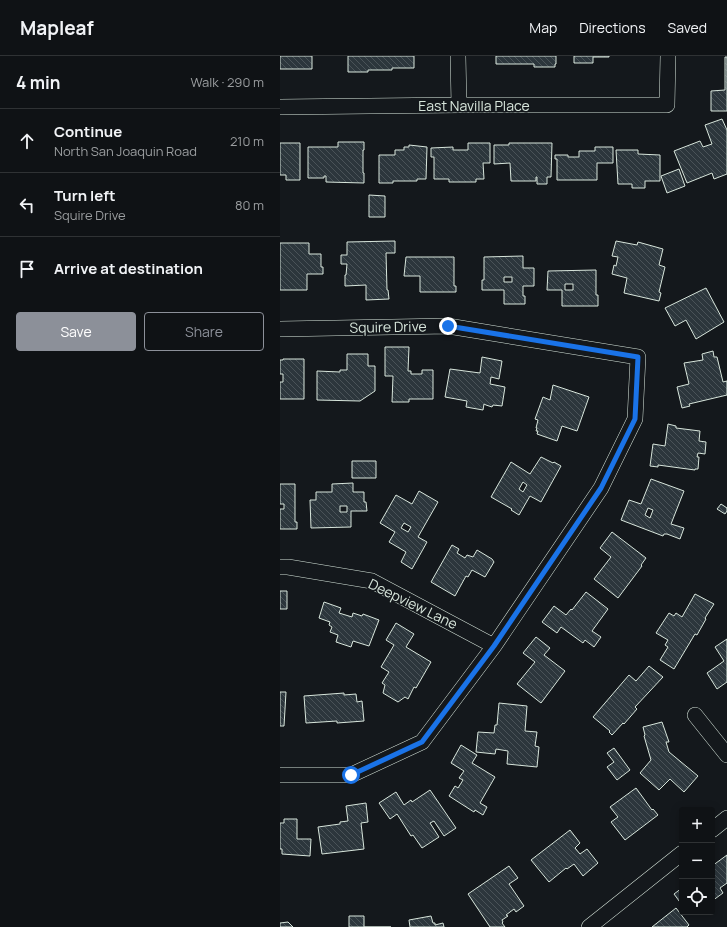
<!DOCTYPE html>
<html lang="en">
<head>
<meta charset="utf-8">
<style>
	body { margin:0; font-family:Manrope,sans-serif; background:#181b1e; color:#f1f3f6 }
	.controls { position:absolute; right:12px; bottom:12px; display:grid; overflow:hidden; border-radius:4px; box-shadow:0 2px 10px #0003 }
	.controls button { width:36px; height:36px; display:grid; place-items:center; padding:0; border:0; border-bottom:1px solid #2f3234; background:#0f1215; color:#f1f3f6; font:20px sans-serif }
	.stop { position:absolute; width:12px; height:12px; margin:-9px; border:3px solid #1a73e8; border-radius:50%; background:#fff }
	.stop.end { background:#1a73e8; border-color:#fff; box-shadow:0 1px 4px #0008 }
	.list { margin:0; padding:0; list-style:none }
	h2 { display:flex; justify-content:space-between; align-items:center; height:52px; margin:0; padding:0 16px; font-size:17px }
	h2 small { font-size:13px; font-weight:400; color:#9b9ea0 }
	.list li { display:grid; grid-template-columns:26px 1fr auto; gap:12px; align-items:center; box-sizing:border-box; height:64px; padding:0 16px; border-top:1px solid #2f3234 }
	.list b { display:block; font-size:15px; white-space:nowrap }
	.list p { margin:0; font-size:13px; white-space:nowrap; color:#9b9ea0 }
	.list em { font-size:13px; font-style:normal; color:#9b9ea0 }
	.actions { display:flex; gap:8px; padding:12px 16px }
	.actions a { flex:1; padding:9px 0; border:1px solid #8c9099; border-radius:4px; text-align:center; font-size:14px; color:#8c9099 }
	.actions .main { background:#8c9099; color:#fff }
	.icon { flex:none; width:22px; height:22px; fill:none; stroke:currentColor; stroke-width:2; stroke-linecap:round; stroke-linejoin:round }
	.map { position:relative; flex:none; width:447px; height:871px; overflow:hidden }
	header { display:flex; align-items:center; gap:24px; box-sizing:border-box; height:56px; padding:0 20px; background:#0f1215; border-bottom:1px solid #2f3234 }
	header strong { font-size:19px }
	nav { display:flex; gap:22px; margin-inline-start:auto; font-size:14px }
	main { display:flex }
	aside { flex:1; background:#0f1215 }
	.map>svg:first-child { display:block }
	.building { fill:url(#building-back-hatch); stroke:#d8e6dc; fill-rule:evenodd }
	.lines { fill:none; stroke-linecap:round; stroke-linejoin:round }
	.street-casing { stroke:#d8e6dc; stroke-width:16 }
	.street { stroke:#14181c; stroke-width:15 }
	.route { stroke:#1a73e8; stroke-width:5 }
	.labels { text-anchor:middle; stroke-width:3; stroke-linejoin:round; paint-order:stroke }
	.street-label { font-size:14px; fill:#d8e6dc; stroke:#14181c }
</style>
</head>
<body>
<header>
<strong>Mapleaf</strong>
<nav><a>Map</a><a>Directions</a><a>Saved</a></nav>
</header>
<main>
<aside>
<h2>4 min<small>Walk · 290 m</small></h2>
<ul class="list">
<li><svg class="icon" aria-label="ahead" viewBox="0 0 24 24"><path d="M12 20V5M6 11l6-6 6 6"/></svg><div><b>Continue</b><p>North San Joaquin Road</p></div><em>210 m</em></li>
<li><svg class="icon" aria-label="left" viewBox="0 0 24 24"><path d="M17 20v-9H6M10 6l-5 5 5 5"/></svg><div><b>Turn left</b><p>Squire Drive</p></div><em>80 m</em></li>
<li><svg class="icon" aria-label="arrive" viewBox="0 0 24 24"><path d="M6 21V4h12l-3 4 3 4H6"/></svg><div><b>Arrive at destination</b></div></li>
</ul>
<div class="actions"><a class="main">Save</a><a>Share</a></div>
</aside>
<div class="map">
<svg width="447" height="871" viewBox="0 0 447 871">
	<defs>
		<pattern id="building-back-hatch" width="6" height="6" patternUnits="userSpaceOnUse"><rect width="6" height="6" fill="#2c363c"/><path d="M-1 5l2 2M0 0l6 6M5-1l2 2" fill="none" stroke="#4a5358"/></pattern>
	</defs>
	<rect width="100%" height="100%" fill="#14181c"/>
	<!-- building -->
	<path class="building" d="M0 0H32V13H0Z
		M68 0H134V12H112V14H88V16H68Z
		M216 0H276V8H275V11H254V8H216Z
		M294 0H329V1H313V7H294Z
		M445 1H447V55H431V35L445 34Z
		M442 63 447 74V118L434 123 432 117 407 127 394 95 420 85 423 91 432 88 425 69Z
		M58 86H84V94H83V117H84V127L46 126V120H44V122H28V91H58Z
		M0 87H20V124H6V119H0Z
		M188 87H210V107H203L204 123H196V126H169V123H154V101H151V92L173 91V94H188Z
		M229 87H272L271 121H267V128H257V121H256V125H231L230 107 214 108V89H229Z
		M129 89 147 91 146 123H137V125H113V127H99V99H115V94H124V91H129Z
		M315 91H333V107H317V124H277V103H275V99H288V101H299V95H315Z
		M336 94H358V98L380 99V125H365V132H352V128H338Z
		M399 113 405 130 387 137 381 120Z
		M89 139 105 140V161H89Z
		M115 185V197H106L107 234H108L109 243 86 244V229L65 230V219H66L67 208H61V199H67V186Z
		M336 185 357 189 358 186 383 193 379 209 385 211 379 236 381 237 379 245 344 237 347 222 332 218 334 209 336 210 338 201 332 200Z
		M0 187H29V198H41V211H43V218H27V234H0Z
		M243 200V212H254V230H243V240H245V248H224V234H202V224H204V201ZM224 221H232V226H224Z
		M126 201H174V230H176V236H140V220H124Z
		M316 214V239H318V250H282V234H267L268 215ZM285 228H293V234H285Z
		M426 232 444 266 416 283 406 264 395 270 385 252Z
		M105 291H129L128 315H131V318H142V314H153V343H129V346H112L113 320H105Z
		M433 295 434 301H437L443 326 447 325V339L409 348 410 350 402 352 397 331 409 328 404 307 423 304 422 298Z
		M67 298H88V310H95V335L80 345 37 344V315L60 316V314H67Z
		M202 301 222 305 219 323 211 321 210 328 225 331 222 350 213 349 212 351 206 349 204 348 203 354 186 351 187 345 165 341 170 313 200 317Z
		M3 303H24V343H0V326H3V318H0V304H3Z
		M273 329 309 341 297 375 282 370 277 385 257 378 258 375H256L257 372H256L258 364 255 363 263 341 270 344Z
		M388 368 396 370V372L420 375 419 385 426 386 425 398 418 397 417 401H419L418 413H415V414L378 409V411L370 410 373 388 385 390Z
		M261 401 273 407 274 406 281 410 261 446 250 440 239 459 231 454 232 453 211 441 231 406 250 418ZM243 426 247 429 243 436 239 433Z
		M72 405H96V422H72Z
		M371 423 404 435 391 468 404 472 400 483 387 478H384L383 480 341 464 349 444 361 448ZM368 452 373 454 370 462 365 459Z
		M73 427V436H84V446H86L87 455H71V471L31 472 30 444H36V436H52V428ZM60 450H67V456H60Z
		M0 428H15V466H17V473H0V453H4V448H0Z
		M139 435 158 446 138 481 147 486 132 513 121 506 126 496 109 486 115 476 100 467 116 439 132 448ZM124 467 131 471 128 476 121 472Z
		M441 448 447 452V455L445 458 437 453Z
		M332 476 366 502 361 509 362 510 338 542 314 523 331 501 320 492Z
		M172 489 179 493 177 497 185 502 187 499 193 501 197 494 212 503 214 506 205 521 192 514 188 521 186 520 175 540 151 526Z
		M0 535H7V553H0Z
		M306 536 328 553 312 575 321 581 314 591 305 584 303 587 281 571 277 577 262 566 274 550 286 559 291 553 292 554Z
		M415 538 434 548 425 562 426 563 417 579 415 578 394 613 380 604 388 591 385 589 388 584 376 577 389 557 394 560 396 557 402 561Z
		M44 546 61 552 59 557 72 561 73 557 82 560 83 558 99 564 89 590 73 585 71 591 56 586 58 579 50 576 52 571 49 569 50 566 39 562Z
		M116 567 134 578 126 591 151 606 136 632 134 631 128 643 125 641 118 646 103 637 105 629 102 627 109 616 101 611 114 589 106 584Z
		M256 581 270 592 264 599 285 615 261 647 237 628 255 606 243 597Z
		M447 583V626L437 633 427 617 444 605 435 591Z
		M369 610 383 621 355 651 357 653 344 668 343 667 332 679 329 676 330 675 313 661 349 619 356 625Z
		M0 636H6L4 670H0Z
		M64 637V639L76 638 77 646 82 645 84 665 57 667V665L26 667 24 640Z
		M219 647 247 650 245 675 257 676 255 690 259 691 257 711 227 708 228 695 216 693 215 698 196 696 198 676 214 677 215 669H217Z
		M382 666 389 686H386L389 696 418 720 404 736 390 723 379 734 360 717 371 704 364 680 365 679 363 671Z
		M181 689 197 699 192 707 215 721 200 747 207 751 203 759 195 754 194 756 169 740 175 730 178 732 183 724 179 722 184 715 171 707Z
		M334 692 350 714 337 724 327 711 334 706 327 697Z
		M356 732 372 754 373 753 378 759 345 784 331 766 338 761 330 751Z
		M150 734 176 772 164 780 154 765 150 767 159 781 142 792 133 779 131 780 117 758 110 763 99 747 116 736 124 749 131 744 132 746Z
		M86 747 88 766 81 767 84 793 42 798 38 771 60 768V766L68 765 66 750Z
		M4 763H17V783H31L30 800 2 798V793H0V767H4Z
		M290 774 300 787 295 792 300 798 307 793 318 807 303 820 294 808 287 813 286 812 269 826 251 804Z
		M447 799V827L440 832 443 837 432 845V810Z
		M229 810 238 822 229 828 244 850 236 856 234 853 226 859 228 860 222 864 223 866 222 867 225 871H210L188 838Z
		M402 832V849L394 838Z
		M396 852 409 869 407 871H372Z
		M69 860H84V871H111H69Z
		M151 860 153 867H155V869L163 867 164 871H130L129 864Z
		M8 866 13 871H0V867Z"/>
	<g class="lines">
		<defs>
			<path id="street" d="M178 0 179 49
				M0 51 179 49H387L388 0
				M0 273 168 270 358 301 355 363 321 432 214 590 142 686 71 719H0
				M0 511H8L92 525 214 590
				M415 659 447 699
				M432 774 447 762
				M309 871 402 797"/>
		</defs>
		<!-- street casing -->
		<use href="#street" class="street-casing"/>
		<!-- street -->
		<use href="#street" class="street"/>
	</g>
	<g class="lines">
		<!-- route -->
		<path class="route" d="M71 719 142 686 214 590 321 432 355 363 358 301 168 270"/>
	</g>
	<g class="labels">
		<!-- street labels -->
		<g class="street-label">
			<text x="194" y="55">East Navilla Place</text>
			<text transform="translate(108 271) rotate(-1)" y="5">Squire Drive</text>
			<text transform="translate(133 548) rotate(26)" y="5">Deepview Lane</text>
		</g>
	</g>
</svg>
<div class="controls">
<button>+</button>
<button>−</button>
<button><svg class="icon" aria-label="locate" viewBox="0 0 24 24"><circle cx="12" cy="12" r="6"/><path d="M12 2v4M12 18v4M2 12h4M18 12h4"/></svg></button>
</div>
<div class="stop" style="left:71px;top:719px"></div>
<div class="stop end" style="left:168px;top:270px"></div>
</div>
</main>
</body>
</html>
